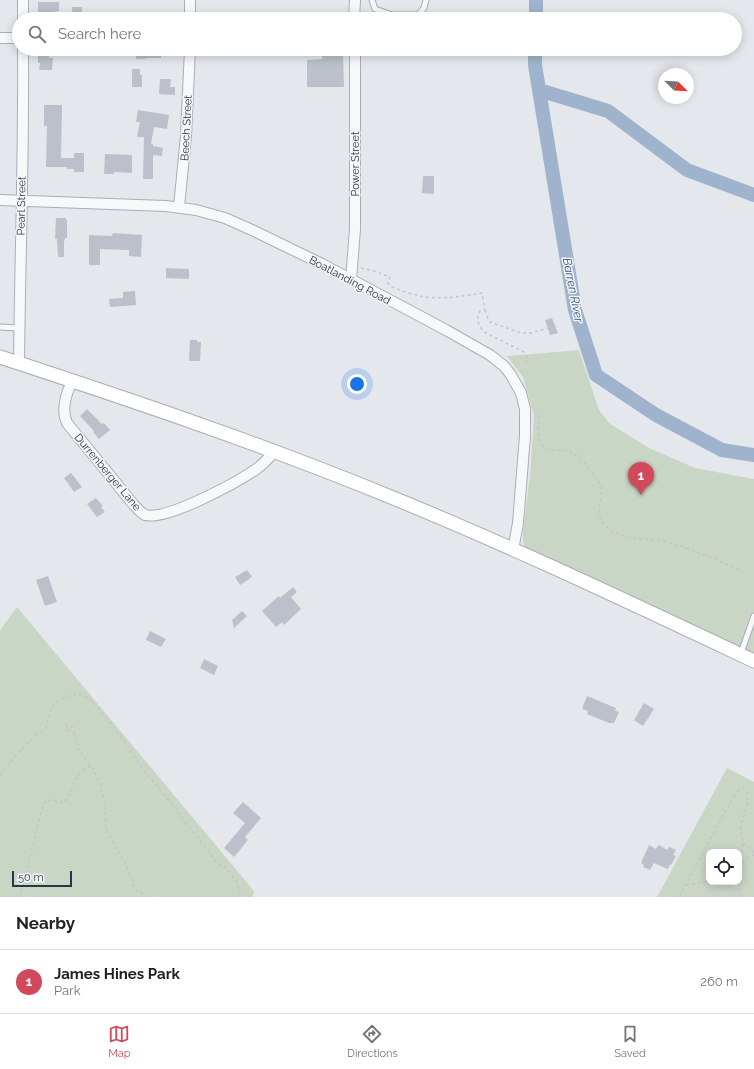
<!DOCTYPE html>
<html lang="en">
<head>
<meta charset="utf-8">
<style>
	body { margin:0; font-family:Raleway,sans-serif; background:#f2f2f2; color:#202124 }
	.controls { position:absolute; right:12px; bottom:12px; display:grid; overflow:hidden; border-radius:8px; box-shadow:0 2px 10px #0003 }
	.controls button { width:36px; height:36px; display:grid; place-items:center; padding:0; border:0; border-bottom:1px solid #e0e0e0; background:#fff; color:#202124; font:20px sans-serif }
	.compass { position:absolute; left:658px; top:68px; width:36px; height:36px; border-radius:50%; background:#fff; box-shadow:0 2px 10px #0003; rotate:114deg }
	.scale { position:absolute; left:12px; bottom:10px; width:60px; box-sizing:border-box; padding-left:4px; border:2px solid #2b3445; border-top:0; font-size:11px; line-height:14px; white-space:nowrap; color:#2b3445; -webkit-text-stroke:3px #f4f6f9; paint-order:stroke }
	.you { position:absolute; left:357px; top:384px; width:14px; height:14px; margin:-10px; border:3px solid #fff; border-radius:50%; background:#1a73e8; box-shadow:0 0 0 6px #1a73e833 }
	.badge { display:grid; place-items:center; width:26px; height:26px; border-radius:50%; background:#d1495b; color:#fff; font-size:13px; font-weight:700 }
	.pin { position:absolute; translate:-50% -33px; filter:drop-shadow(0 1px 2px #0008) }
	.pin::after { content:''; position:absolute; top:21px; width:14px; height:12px; background:inherit; clip-path:polygon(0 0,100% 0,50% 100%) }
	.list { margin:0; padding:0; list-style:none }
	h2 { display:flex; justify-content:space-between; align-items:center; height:52px; margin:0; padding:0 16px; font-size:17px }
	h2 small { font-size:13px; font-weight:400; color:#757577 }
	.list li { display:grid; grid-template-columns:26px 1fr auto; gap:12px; align-items:center; box-sizing:border-box; height:64px; padding:0 16px; border-top:1px solid #e0e0e0 }
	.list b { display:block; font-size:15px; white-space:nowrap }
	.list p { margin:0; font-size:13px; white-space:nowrap; color:#757577 }
	.list em { font-size:13px; font-style:normal; color:#757577 }
	.icon { flex:none; width:22px; height:22px; fill:none; stroke:currentColor; stroke-width:2; stroke-linecap:round; stroke-linejoin:round }
	.map { position:relative; flex:none; width:754px; height:897px; overflow:hidden }
	.search { position:absolute; background:#fff; box-shadow:0 2px 10px #0003; left:12px; right:12px; top:12px; height:44px; display:flex; align-items:center; gap:10px; box-sizing:border-box; padding:0 14px; border-radius:22px; color:#757577; font-size:15px }
	.sheet { height:116px; background:#fff }
	nav { display:flex; justify-content:space-around; align-items:center; box-sizing:border-box; height:56px; border-top:1px solid #e0e0e0; background:#fff; font-size:11px; color:#757577 }
	nav a { display:grid; justify-items:center; gap:2px }
	nav .on { color:#d1495b }
	.map>svg:first-child { display:block }
	.green { fill:#c9d6c5; fill-rule:evenodd }
	.lines { fill:none; stroke-linecap:round; stroke-linejoin:round }
	.river { stroke:#9fb4cc; stroke-width:14 }
	.building { fill:#bbc0ca }
	.service-casing { stroke:#a9aeb7; stroke-width:7 }
	.minor-casing { stroke:#a9aeb7; stroke-width:12 }
	.secondary-casing { stroke:#a9aeb7; stroke-width:15 }
	.path { stroke:#c2c5cb; stroke-width:1.5; stroke-dasharray:3 3; stroke-linecap:butt }
	.service { stroke:#f7f8fa; stroke-width:5 }
	.minor { stroke:#f7f8fa; stroke-width:10 }
	.secondary { stroke:#fff; stroke-width:13 }
	.labels { text-anchor:middle; stroke-width:3; stroke-linejoin:round; paint-order:stroke }
	.street-label { font-size:11px; fill:#2b3445; stroke:#f4f6f9 }
	.water-label { font-size:12px; font-style:italic; fill:#34527a; stroke:#f4f6f9 }
</style>
</head>
<body>
<div class="map">
<svg width="754" height="897" viewBox="0 0 754 897">
	<rect width="100%" height="100%" fill="#e4e7ec"/>
	<!-- green -->
	<path class="green" d="M579 350 599 410 609 423 649 448 695 468 754 479V654L530 551 525 547 523 541V531L530 476 534 416 523 377 507 356Z
		M17 607 254 891 253 897H0V630Z
		M727 768 754 782V897H657ZM709 852H739V882H709Z"/>
	<g class="lines">
		<!-- river -->
		<path class="river" d="M536 19V0
			M535 49V65L575 310 596 375 656 415 722 450 754 455
			M539 90 608 111 687 170 754 195"/>
	</g>
	<!-- building -->
	<path class="building" d="M38 2H59V11L51 12V19H38Z
		M72 7H82V19H73Z
		M136 49H161V58H145V59H136Z
		M38 52H49V58H53L52 70H39L40 63H38Z
		M343 54 344 87H307V60L322 59V55Z
		M132 69H140V75H142V87H132Z
		M160 79H171L170 87H175V95L159 94Z
		M44 105H62L61 158H74V153H84V172H74V169H67V167H46L47 126H44Z
		M138 110 169 115 167 129 154 127 151 144H153V146L163 148 162 156 153 155V179H143L144 138V137H137L140 122H136Z
		M105 154 132 155V173L114 172V174H104Z
		M423 176H434V194L422 193Z
		M56 218H66V220H67V238H65L64 242V257H58L57 239H55Z
		M113 233 142 235 141 257 129 256V250L100 249V265H89V235L112 236Z
		M166 268 189 269V279L166 278Z
		M135 291 136 305 110 307 109 299 123 298V292Z
		M552 318 558 333 550 335 545 320Z
		M190 340H197V342H201L200 361H189Z
		M87 409 102 424 104 423 110 430 99 439 93 432 94 431 80 416Z
		M71 473 82 487 74 492 64 478Z
		M96 498 103 506 101 507 105 512 97 517 87 504Z
		M247 570 252 577 240 585 235 577Z
		M48 576 57 602 45 606 36 580Z
		M293 587 297 592 291 597 301 609 284 625 282 622 276 627 262 611 279 596 280 598Z
		M242 611 247 616 234 628 232 620Z
		M150 631 166 639 161 647 146 640Z
		M204 659 218 666 214 675 200 668Z
		M587 696 616 708 615 711 619 712 614 723H609L587 714 588 711 582 709Z
		M644 703 654 709 643 726 634 720Z
		M243 802 261 818 245 837 248 840 234 857 224 848 245 823 233 813Z
		M649 845 656 849 659 845 667 850 669 847 676 850 673 855 676 856 671 865 670 864 668 869 654 863 650 870 643 867 644 865 641 863Z"/>
	<g class="lines">
		<defs>
			<path id="service" d="M372 0 375 9 392 15H418L424 8 426 0
				M0 327 19 328
				M741 653 754 616"/>
			<path id="minor" d="M23 0V19
				M190 0V19
				M354 19 355 0
				M0 38H19
				M0 200 166 206 196 210 225 218 252 230 322 264 446 330 490 355 504 366 511 375 521 393 525 409V436L518 523 513 550
				M179 207 186 136 190 49
				M351 280 355 229V49
				M19 363C20 258 24 154 23 49
				M73 381C66 392 61 410 67 423L134 505C137 508 141 513 145 515 166 521 236 483 255 470 262 465 269 458 275 451"/>
			<path id="secondary" d="M0 357C128 399 256 442 381 493 507 544 631 603 754 661"/>
		</defs>
		<!-- service casing -->
		<use href="#service" class="service-casing"/>
		<!-- minor casing -->
		<use href="#minor" class="minor-casing"/>
		<!-- secondary casing -->
		<use href="#secondary" class="secondary-casing"/>
		<!-- path -->
		<path class="path" d="M361 268 374 271 390 277 388 283 390 286C426 302 445 299 482 293L485 310 480 311C476 320 478 325 484 332L524 352 527 358 526 363
			M485 310 487 316 490 322 521 333H531L548 328
			M539 415C539 426 535 449 550 450 558 451 565 449 572 453 584 458 593 475 601 485 603 496 596 512 602 521 617 544 649 536 672 543 695 550 716 560 738 569
			M75 735 67 729V725L74 728 77 748 93 769 101 785 105 807 106 829 121 857 126 864 135 889 148 897
			M0 776 11 761 35 735 44 730 47 726 51 707 55 703 68 696 79 694 87 697 96 705 122 738 141 767 177 810 184 822 196 835 217 863 225 867 237 882 241 897
			M743 843 754 852
			M739 868C743 860 746 858 754 855
			M738 883 741 893 740 897
			M686 885 709 881
			M20 897 42 809 46 801 51 800 64 803C72 794 72 781 80 773 83 770 87 768 91 766
			M679 897 732 799 738 791 743 788C754 793 743 815 741 825 740 831 743 837 743 844 743 851 740 859 739 866"/>
		<!-- service -->
		<use href="#service" class="service"/>
		<!-- minor -->
		<use href="#minor" class="minor"/>
		<!-- secondary -->
		<use href="#secondary" class="secondary"/>
	</g>
	<g class="labels">
		<!-- street labels -->
		<g class="street-label">
			<text transform="translate(186 128) rotate(-87)" y="4">Beech Street</text>
			<text transform="translate(355 164) rotate(-90)" y="4">Power Street</text>
			<text transform="translate(21 206) rotate(-89)" y="4">Pearl Street</text>
			<text transform="translate(350 280) rotate(28)" y="4">Boatlanding Road</text>
			<text transform="translate(108 472) rotate(50)" y="4">Durrenberger Lane</text>
		</g>
		<!-- water labels -->
		<g class="water-label">
			<text transform="translate(573 290) rotate(79)" y="4">Barren River</text>
		</g>
	</g>
</svg>
<div class="controls">
<button><svg class="icon" aria-label="locate" viewBox="0 0 24 24"><circle cx="12" cy="12" r="6"/><path d="M12 2v4M12 18v4M2 12h4M18 12h4"/></svg></button>
</div>
<svg class="compass" viewBox="-18 -18 36 36"><path d="M0-13l5 13h-10z" fill="#e53935"/><path d="M0 13l5-13h-10z" fill="#757577"/></svg>
<div class="scale">50 m</div>
<div class="you"></div>
<div class="pin badge" style="left:641px;top:495px">1</div>
<div class="search"><svg class="icon" aria-label="search" viewBox="0 0 24 24"><circle cx="10" cy="10" r="6"/><path d="M15 15l6 6"/></svg>Search here</div>
</div>
<section class="sheet">
<h2>Nearby<small></small></h2>
<ul class="list">
<li><span class="badge">1</span><div><b>James Hines Park</b><p>Park</p></div><em>260 m</em></li>
</ul>
</section>
<nav>
<a class="on"><svg class="icon" aria-label="map" viewBox="0 0 24 24"><path d="M3 6l6-2 6 2 6-2v14l-6 2-6-2-6 2zM9 4v14M15 6v14"/></svg>Map</a>
<a><svg class="icon" aria-label="directions" viewBox="0 0 24 24"><path d="M12 3l9 9-9 9-9-9zM9 14v-3h6M13 9l2 2-2 2"/></svg>Directions</a>
<a><svg class="icon" aria-label="saved" viewBox="0 0 24 24"><path d="M7 4h10v16l-5-4-5 4z"/></svg>Saved</a>
</nav>
</body>
</html>
